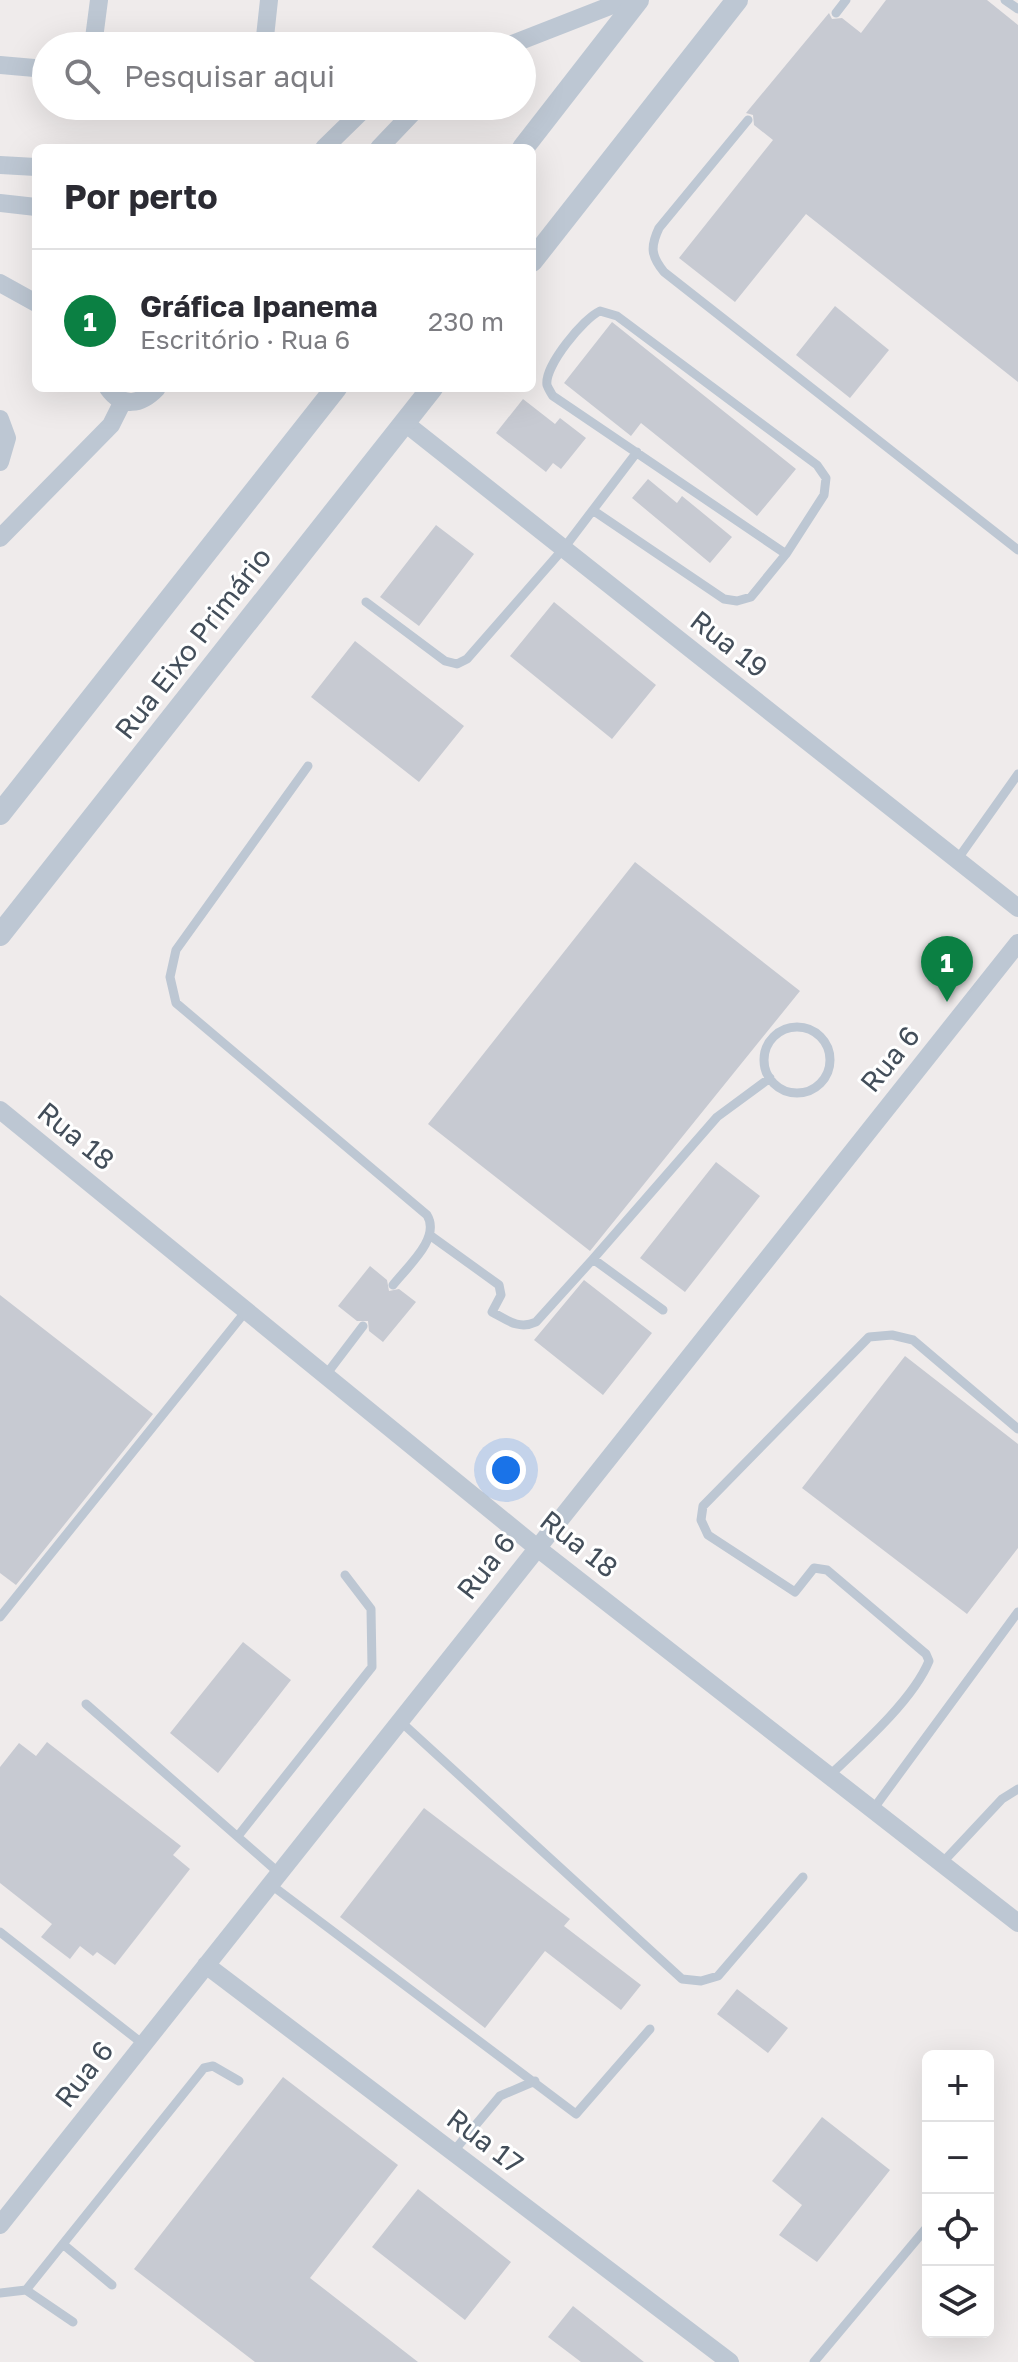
<!DOCTYPE html>
<html lang="pt">
<head>
<meta charset="utf-8">
<style>
	body { margin:0; font-family:"Golos Text",sans-serif; background:#f7f7f7; color:#2b2b33 }
	.controls { position:absolute; right:24px; bottom:24px; display:grid; overflow:hidden; border-radius:12px; box-shadow:0 8px 32px #0002 }
	.controls button { width:72px; height:72px; display:grid; place-items:center; padding:0; border:0; border-bottom:2px solid #e1e1e2; background:#fff; color:#2b2b33; font:40px sans-serif }
	.you { position:absolute; left:506px; top:1470px; width:28px; height:28px; margin:-20px; border:6px solid #fff; border-radius:50%; background:#1a73e8; box-shadow:0 0 0 12px #1a73e833 }
	.badge { display:grid; place-items:center; width:52px; height:52px; border-radius:50%; background:#0b8043; color:#fff; font-size:26px; font-weight:700 }
	.pin { position:absolute; translate:-50% -66px; filter:drop-shadow(0 2px 4px #0008) }
	.pin::after { content:''; position:absolute; top:42px; width:28px; height:24px; background:inherit; clip-path:polygon(0 0,100% 0,50% 100%) }
	.list { margin:0; padding:0; list-style:none }
	h2 { display:flex; justify-content:space-between; align-items:center; height:104px; margin:0; padding:0 32px; font-size:34px }
	h2 small { font-size:26px; font-weight:400; color:#7c7c81 }
	.list li { display:grid; grid-template-columns:52px 1fr auto; gap:24px; align-items:center; box-sizing:border-box; height:144px; padding:0 32px; border-top:2px solid #e1e1e2 }
	.list b { display:block; font-size:30px; white-space:nowrap }
	.list p { margin:0; font-size:26px; white-space:nowrap; color:#7c7c81 }
	.list em { font-size:26px; font-style:normal; color:#7c7c81 }
	.icon { flex:none; width:44px; height:44px; fill:none; stroke:currentColor; stroke-width:2; stroke-linecap:round; stroke-linejoin:round }
	.map { position:relative; flex:none; width:1018px; height:2362px; overflow:hidden }
	.search { position:absolute; background:#fff; box-shadow:0 8px 32px #0002; left:32px; top:32px; width:504px; height:88px; display:flex; align-items:center; gap:20px; box-sizing:border-box; padding:0 28px; border-radius:44px; color:#7c7c81; font-size:30px }
	.panel { position:absolute; background:#fff; box-shadow:0 8px 32px #0002; left:32px; top:144px; width:504px; height:248px; border-radius:12px }
	.map>svg:first-child { display:block }
	.building { fill:#c7cad2 }
	.lines { fill:none; stroke-linecap:round; stroke-linejoin:round }
	.service { stroke:#bdc7d3; stroke-width:9 }
	.minor { stroke:#bdc7d3; stroke-width:18 }
	.tertiary { stroke:#bdc7d3; stroke-width:22 }
	.labels { text-anchor:middle; stroke-width:6; stroke-linejoin:round; paint-order:stroke }
	.street-label { font-size:28px; fill:#434e5a; stroke:#fff }
</style>
</head>
<body>
<div class="map">
<svg width="1018" height="2362" viewBox="0 0 1018 2362">
	<rect width="100%" height="100%" fill="#efebeb"/>
	<!-- building -->
	<path class="building" d="M886 0H987L1018 25V382L806 214 735 302 679 258 773 140 754 125 753 115 746 113 829 13 832 19 842 18 861 33Z
		M835 306 889 350 850 398 796 355Z
		M612 322 796 469 757 516 641 423 631 436 564 383Z
		M523 399 555 424 560 418 586 438 561 469 553 463 546 472 496 433Z
		M648 479 677 503 682 496 732 537 710 563 632 498Z
		M436 525 474 554 419 626 380 597Z
		M554 602 656 685 612 739 510 656Z
		M355 641 464 726 419 782 311 697Z
		M635 862 800 991 590 1251 428 1124Z
		M716 1162 760 1196 685 1292 640 1258Z
		M370 1266 387 1280 389 1291 399 1289 416 1302 383 1342 369 1331 368 1321H357L338 1306Z
		M584 1280 652 1333 603 1395 534 1340Z
		M0 1295 153 1414 16 1585 0 1573Z
		M905 1356 1018 1444V1548L967 1614 802 1488Z
		M243 1642 291 1680 218 1773 170 1733Z
		M47 1742 181 1846 173 1855 190 1869 115 1965 97 1952 93 1956 80 1946 70 1959 41 1937 52 1924 0 1883V1767L19 1743 36 1756Z
		M424 1808 570 1919 564 1926 641 1985 621 2010 545 1951 485 2028 340 1917Z
		M737 1989 788 2028 768 2053 717 2014Z
		M283 2077 398 2165 310 2278 418 2362H255L134 2269Z
		M822 2117 890 2170 817 2262 779 2235 802 2205 772 2181Z
		M418 2189 511 2262 465 2320 372 2247Z
		M573 2306 644 2362H581L548 2337Z"/>
	<g class="lines">
		<!-- service -->
		<path class="service" d="M1005 0 1018 9
			M836 13 846 0
			M748 120 659 228C650 247 651 256 664 272L1018 550
			M594 511 724 599 737 601 751 597 786 554 824 495 826 478 817 465 617 316 600 311C584 318 544 366 547 385 547 386 552 395 553 396L786 554
			M366 602 445 661 457 664 467 659 564 548 637 452
			M308 766 176 950 170 977 176 1003 427 1215C441 1238 408 1266 393 1285
			M957 860 1018 774
			M764 1060a33 33 0 1 1 66 0a33 33 0 1 1-66 0Z
			M431 1236 499 1285 501 1295 492 1312C507 1320 519 1330 536 1322L593 1259 663 1310
			M593 1259 717 1117 770 1078
			M325 1376 363 1326
			M0 1617 246 1311
			M86 1704 279 1873
			M400 1721 682 1979 701 1981 718 1976 803 1877
			M830 1775C861 1746 913 1700 929 1661L926 1654 827 1570 814 1568 795 1592 708 1535 701 1520 703 1506 869 1337 892 1335 913 1340 1018 1429
			M874 1808 1018 1612
			M238 1836 372 1667 371 1609 345 1575
			M943 1862 1002 1799 1018 1789
			M270 1884 576 2114 650 2029
			M0 1932 143 2044
			M453 2152 500 2096 535 2081
			M64 2245 112 2285
			M26 2290 73 2322
			M0 2293 26 2290 204 2068 213 2066 239 2081
			M814 2362 928 2226"/>
		<!-- minor -->
		<path class="minor" d="M93 46 99 0
			M264 46 269 0
			M507 46 625 0
			M0 65 46 69
			M324 148 367 106
			M379 148 419 106
			M0 165 36 167
			M0 203 36 207
			M0 283 36 303
			M108 388C122 408 141 405 157 388
			M0 419 7 438 0 462
			M405 423 1018 908
			M0 538 111 425 123 401
			M0 1110 536 1547 1018 1923
			M206 1965 730 2362
			M0 2225 1018 943"/>
		<!-- tertiary -->
		<path class="tertiary" d="M523 148 638 0
			M532 261 737 0
			M0 814 336 388
			M0 935 432 388"/>
	</g>
	<g class="labels">
		<!-- street labels -->
		<g class="street-label">
			<text transform="translate(193 643) rotate(-52)" y="10">Rua Eixo Primário</text>
			<text transform="translate(729 644) rotate(38)" y="10">Rua 19</text>
			<text transform="translate(890 1059) rotate(-51)" y="10">Rua 6</text>
			<text transform="translate(76 1136) rotate(39)" y="10">Rua 18</text>
			<text transform="translate(579 1544) rotate(38)" y="10">Rua 18</text>
			<text transform="translate(486 1566) rotate(-52)" y="10">Rua 6</text>
			<text transform="translate(84 2074) rotate(-52)" y="10">Rua 6</text>
			<text transform="translate(485 2141) rotate(37)" y="10">Rua 17</text>
		</g>
	</g>
</svg>
<div class="controls">
<button>+</button>
<button>−</button>
<button><svg class="icon" aria-label="locate" viewBox="0 0 24 24"><circle cx="12" cy="12" r="6"/><path d="M12 2v4M12 18v4M2 12h4M18 12h4"/></svg></button>
<button><svg class="icon" aria-label="layers" viewBox="0 0 24 24"><path d="M12 4l9 5-9 5-9-5zM3 14l9 5 9-5"/></svg></button>
</div>
<div class="you"></div>
<div class="pin badge" style="left:947px;top:1002px">1</div>
<div class="search"><svg class="icon" aria-label="search" viewBox="0 0 24 24"><circle cx="10" cy="10" r="6"/><path d="M15 15l6 6"/></svg>Pesquisar aqui</div>
<section class="panel">
<h2>Por perto<small></small></h2>
<ul class="list">
<li><span class="badge">1</span><div><b>Gráfica Ipanema</b><p>Escritório · Rua 6</p></div><em>230 m</em></li>
</ul>
</section>
</div>
</body>
</html>
